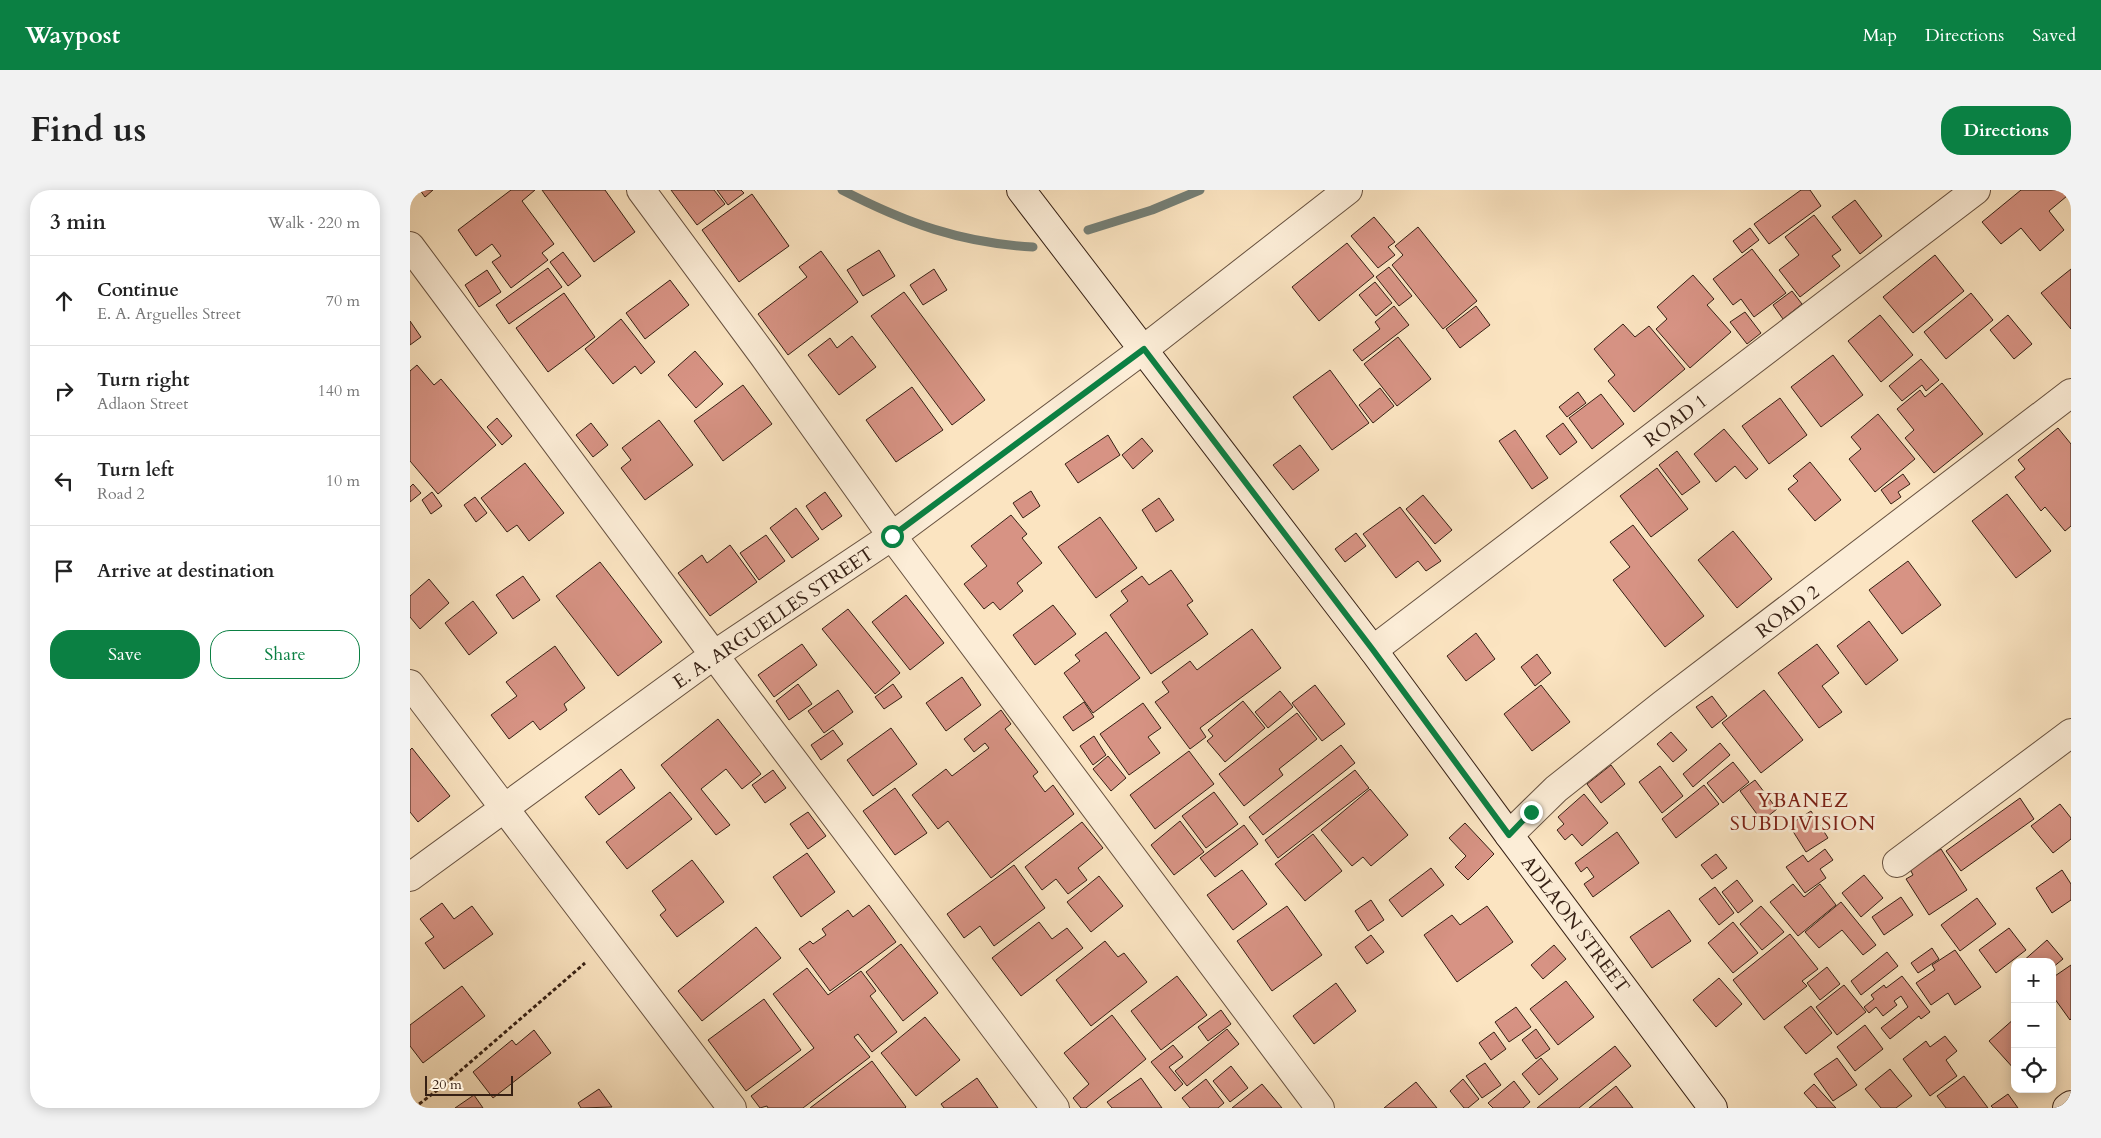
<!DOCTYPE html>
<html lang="en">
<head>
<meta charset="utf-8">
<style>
	body { margin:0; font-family:Cardo,serif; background:#f2f2f2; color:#222 }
	.controls { position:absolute; right:15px; bottom:15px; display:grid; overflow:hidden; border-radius:10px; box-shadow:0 2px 12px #0003 }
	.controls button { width:45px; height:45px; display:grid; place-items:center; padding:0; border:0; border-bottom:1px solid #e0e0e0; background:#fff; color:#222; font:25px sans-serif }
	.scale { position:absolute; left:15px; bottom:12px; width:88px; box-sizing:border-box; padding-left:5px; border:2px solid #362014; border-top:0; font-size:14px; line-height:18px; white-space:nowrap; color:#362014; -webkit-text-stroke:4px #fcedd7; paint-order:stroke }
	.stop { position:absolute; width:15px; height:15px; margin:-11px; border:4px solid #0b8043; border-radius:50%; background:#fff }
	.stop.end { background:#0b8043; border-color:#fff; box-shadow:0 1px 5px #0008 }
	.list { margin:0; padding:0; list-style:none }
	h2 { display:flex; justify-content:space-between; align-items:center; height:65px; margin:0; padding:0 20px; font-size:21px }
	h2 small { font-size:16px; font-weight:400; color:#767676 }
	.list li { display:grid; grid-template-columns:32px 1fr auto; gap:15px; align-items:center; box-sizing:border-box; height:90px; padding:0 20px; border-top:1px solid #e0e0e0 }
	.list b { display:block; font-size:19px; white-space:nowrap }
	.list p { margin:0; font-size:16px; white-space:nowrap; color:#767676 }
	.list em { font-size:16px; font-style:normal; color:#767676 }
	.actions { display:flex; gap:10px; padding:15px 20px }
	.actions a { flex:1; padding:11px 0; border:1px solid #0b8043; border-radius:20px; text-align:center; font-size:18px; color:#0b8043 }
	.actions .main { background:#0b8043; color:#fff }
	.icon { flex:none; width:28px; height:28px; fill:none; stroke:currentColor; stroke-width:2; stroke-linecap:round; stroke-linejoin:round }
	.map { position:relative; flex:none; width:1661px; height:918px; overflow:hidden; border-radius:20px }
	header { display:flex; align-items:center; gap:30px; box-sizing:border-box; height:70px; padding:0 25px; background:#0b8043; color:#fff }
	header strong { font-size:24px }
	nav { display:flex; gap:28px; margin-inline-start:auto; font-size:18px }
	.intro { display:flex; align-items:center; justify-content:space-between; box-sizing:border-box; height:120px; padding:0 30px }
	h1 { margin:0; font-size:35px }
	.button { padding:12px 22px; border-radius:20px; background:#0b8043; color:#fff; font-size:18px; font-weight:700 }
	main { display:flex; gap:30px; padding:0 30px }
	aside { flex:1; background:#fff; border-radius:20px; box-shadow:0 2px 12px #0003 }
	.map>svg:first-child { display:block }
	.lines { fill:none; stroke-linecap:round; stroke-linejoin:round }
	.stream { stroke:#757f76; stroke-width:9 }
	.building { fill:#d79384; stroke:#362014 }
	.street-casing { stroke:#67513f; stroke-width:30 }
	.secondary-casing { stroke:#362014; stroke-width:30 }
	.path { stroke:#362014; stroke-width:3; stroke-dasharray:4 2.5; stroke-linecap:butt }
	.street { stroke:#fcedd7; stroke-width:28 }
	.secondary { stroke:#fcedd7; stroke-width:28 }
	.route { stroke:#0b8043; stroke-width:6 }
	.labels { text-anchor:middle; stroke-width:5; stroke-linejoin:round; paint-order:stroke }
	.street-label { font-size:19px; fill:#362014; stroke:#fcedd7 }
	.neighbourhood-label { font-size:20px; letter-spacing:1px; fill:#7a1f14; stroke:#fcedd7 }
</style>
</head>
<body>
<header>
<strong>Waypost</strong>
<nav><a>Map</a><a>Directions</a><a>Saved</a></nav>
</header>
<div class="intro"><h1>Find us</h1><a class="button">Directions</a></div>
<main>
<aside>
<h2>3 min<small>Walk · 220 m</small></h2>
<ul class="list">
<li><svg class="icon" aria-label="ahead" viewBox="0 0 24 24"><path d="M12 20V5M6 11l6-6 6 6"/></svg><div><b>Continue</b><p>E. A. Arguelles Street</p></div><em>70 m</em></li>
<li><svg class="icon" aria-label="right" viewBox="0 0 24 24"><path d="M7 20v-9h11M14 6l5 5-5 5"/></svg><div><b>Turn right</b><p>Adlaon Street</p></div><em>140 m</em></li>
<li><svg class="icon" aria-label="left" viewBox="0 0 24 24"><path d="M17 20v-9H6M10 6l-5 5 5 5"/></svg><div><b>Turn left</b><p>Road 2</p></div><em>10 m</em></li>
<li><svg class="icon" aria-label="arrive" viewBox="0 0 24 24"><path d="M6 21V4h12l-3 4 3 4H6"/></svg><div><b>Arrive at destination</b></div></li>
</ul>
<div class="actions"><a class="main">Save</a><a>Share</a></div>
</aside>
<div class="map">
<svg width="1661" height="918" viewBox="0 0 1661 918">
	<rect width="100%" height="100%" fill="#fbe4c1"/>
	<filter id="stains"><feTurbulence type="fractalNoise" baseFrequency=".004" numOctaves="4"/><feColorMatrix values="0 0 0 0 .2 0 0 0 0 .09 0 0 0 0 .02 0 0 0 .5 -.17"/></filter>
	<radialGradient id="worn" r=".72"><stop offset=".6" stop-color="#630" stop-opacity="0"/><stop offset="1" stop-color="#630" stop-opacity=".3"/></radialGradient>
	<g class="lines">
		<!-- stream -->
		<path class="stream" d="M432 0C496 33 551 53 623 57
			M678 40 742 20 790 0"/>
	</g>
	<!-- building -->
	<path class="building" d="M10 0H23L15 7Z
		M101 0H125L112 11 144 54 132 63 138 70 101 98 82 72 91 66 82 54 66 66 48 40Z
		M132 0H195L225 42 184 72Z
		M261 0H304L315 14 287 35Z
		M307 0H331L334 3 318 15Z
		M1391 0H1400L1411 16 1359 54 1344 34Z
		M1611 0H1652L1657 6 1639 21 1654 40 1630 61 1611 38 1591 54 1572 32Z
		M342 4 379 56 329 92 292 40Z
		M1445 10 1472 46 1450 64 1422 27Z
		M1404 25 1431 60 1422 66 1430 76 1390 107 1369 80 1389 65 1375 47Z
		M964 27 985 52 978 57 985 65 968 78 941 46Z
		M1008 37 1067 111 1033 139 982 75 993 65 985 56Z
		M1340 38 1349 50 1332 63 1323 51Z
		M937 53 964 86 909 131 882 97Z
		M1342 59 1376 103 1344 127 1331 109 1323 115 1303 89Z
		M469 60 485 86 453 106 437 80Z
		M411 61 448 112 378 165 348 124 397 87 389 77Z
		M153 62 171 86 158 96 140 72Z
		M1525 65 1554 101 1503 143 1473 107Z
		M979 77 1002 106 989 116 966 87Z
		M138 78 152 97 99 134 86 115Z
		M524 79 537 100 513 115 500 95Z
		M1661 79V139L1631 103Z
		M77 80 91 102 69 117 55 95Z
		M1283 85 1304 109 1297 115 1321 142 1280 178 1246 139 1257 129 1247 117Z
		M260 90 279 115 235 149 216 123Z
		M965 92 982 113 966 126 949 105Z
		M1382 101 1392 114 1373 129 1363 115Z
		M494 102 575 210 542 235 461 126Z
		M154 103 185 147 138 182 106 138Z
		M1561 103 1583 130 1536 169 1514 142Z
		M984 116 999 135 952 171 943 160 970 139 965 132Z
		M1066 116 1080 135 1050 158 1036 139Z
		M1335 122 1351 143 1337 154 1320 132Z
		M1470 125 1503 165 1471 192 1438 151Z
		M1598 125 1622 154 1604 169 1580 140Z
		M211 129 245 172 231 184 225 176 203 194 175 159Z
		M0 131 11 147 0 155Z
		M1213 134 1225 147 1239 136 1275 179 1224 222 1198 191 1205 185 1184 159Z
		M442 146 466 177 429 205 398 165 420 148 427 158Z
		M988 147 1021 189 987 216 954 174Z
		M285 161 313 194 286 218 258 185Z
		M1423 165 1453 205 1411 237 1381 197Z
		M1511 169 1529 190 1516 201 1512 195 1492 211 1479 196Z
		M7 175 24 195 31 189 86 255 28 304 0 271V181Z
		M920 180 959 233 922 260 883 207Z
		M1532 193 1573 244 1524 283 1495 248 1504 240 1487 219 1510 200 1515 207Z
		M333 195 362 234 313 271 284 231Z
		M502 197 533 240 486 272 456 230Z
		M970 198 984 216 963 233 949 215Z
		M1168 202 1176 213 1157 227 1149 217Z
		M1191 204 1214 234 1182 259 1159 228Z
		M1370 208 1397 245 1359 274 1332 236Z
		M1468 224 1505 269 1465 302 1439 269 1451 259 1441 247Z
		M87 228 102 246 92 255 77 237Z
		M249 230 283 275 235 310 211 278 221 270 212 258Z
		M181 233 198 255 183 267 166 245Z
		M1153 233 1167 252 1150 265 1136 246Z
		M1648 238 1661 254V336L1655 341 1635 317 1631 321 1605 287 1615 279 1608 270Z
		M1314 239 1348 279 1336 289 1325 276 1306 292 1284 264Z
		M1105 240 1138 288 1122 299 1089 251Z
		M698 245 710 265 668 293 655 274Z
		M732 248 743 261 723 279 712 265Z
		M890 255 909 280 883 300 863 275Z
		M1267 261 1290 292 1272 305 1249 275Z
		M1400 272 1431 310 1405 331 1378 299 1388 291 1383 286Z
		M115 273 154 323 119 351 107 335 97 342 71 308Z
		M1247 278 1278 319 1241 347 1210 306Z
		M1493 284 1500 294 1488 302 1491 307 1481 314 1471 300Z
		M3 294 11 303 0 312V297Z
		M621 301 630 316 613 328 603 313Z
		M22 302 32 316 21 324 12 310Z
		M415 302 432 326 412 340 396 316Z
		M1597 304 1641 361 1606 388 1562 331Z
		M1013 305 1042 340 1025 354 996 319Z
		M65 307 77 323 66 332 54 315Z
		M749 308 764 330 746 342 732 320Z
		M990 317 1031 371 1016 381 1008 371 986 388 953 344Z
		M386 318 409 349 382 368 360 338Z
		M601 325 617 344 612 348 632 373 607 393 613 401 590 420 583 412 574 419 554 394 577 376 561 356Z
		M690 327 727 378 686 408 648 357Z
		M1223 335 1294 426 1255 457 1203 390 1220 377 1200 352Z
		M1323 341 1362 389 1327 418 1288 370Z
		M946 343 956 356 935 372 925 359Z
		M356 345 375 371 349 390 330 363Z
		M320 355 347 392 300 426 268 383 292 365 297 373Z
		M1498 371 1531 415 1492 444 1459 400Z
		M190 372 252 452 208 486 146 406Z
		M761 380 783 411 777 415 798 444 741 484 700 425 718 411 711 401 732 386 739 395Z
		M113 386 130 410 103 429 86 405Z
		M19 389 39 413 10 439 0 427V406Z
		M496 405 534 453 500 480 462 432Z
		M63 411 87 443 59 465 35 433Z
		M643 415 666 444 625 475 603 445Z
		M438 419 490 483 465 504 412 439Z
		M1459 431 1488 470 1456 495 1427 456Z
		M842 439 871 478 790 538 796 547 780 559 745 512 759 502 752 492 780 471 787 480Z
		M696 442 730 488 683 523 654 483 670 471 665 465Z
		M1066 443 1085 469 1056 491 1037 466Z
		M392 454 407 475 364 507 348 485Z
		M1407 454 1429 483 1412 496 1432 522 1409 538 1368 483Z
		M145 456 175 498 154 514 157 520 130 540 123 531 99 549 81 525 107 506 96 492Z
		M1127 464 1141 483 1125 496 1111 477Z
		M552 487 571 515 536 541 516 513Z
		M388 494 402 514 379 530 366 511Z
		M483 494 492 507 474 519 465 507Z
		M905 495 935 534 912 551 882 513Z
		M1131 495 1160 532 1122 561 1094 524Z
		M428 500 443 522 414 543 398 521Z
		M1354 500 1393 550 1351 583 1312 533Z
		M870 501 883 517 858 538 845 522Z
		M1302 506 1317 526 1302 538 1286 517Z
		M833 511 855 538 815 572 797 551 803 546 798 540Z
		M674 512 684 527 663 541 653 527Z
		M733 513 751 538 738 547 750 563 719 585 690 544Z
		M591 520 601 534 595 539 628 582 623 586 635 602 643 595 664 624 581 688 538 631 528 639 502 605 536 579 542 586 579 558 575 553 564 562 554 549Z
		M887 523 907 549 869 579 873 585 834 616 809 584Z
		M308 529 351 584 332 599 316 579 291 599 320 635 306 645 251 575Z
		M481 538 507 574 463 606 437 570Z
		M423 540 433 554 411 570 401 555Z
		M1261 542 1277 560 1263 572 1247 554Z
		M684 546 696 565 683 575 670 556Z
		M1310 553 1320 565 1283 597 1273 584Z
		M931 555 945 573 853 645 839 627Z
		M2 558 40 606 8 632 0 622V560Z
		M779 561 804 594 745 639 720 605Z
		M698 566 716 588 701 601 683 579Z
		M1323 572 1339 592 1313 613 1297 593Z
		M1201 575 1215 594 1191 613 1177 594Z
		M1250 576 1273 606 1252 623 1229 592Z
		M211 579 225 598 189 625 175 607Z
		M363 580 376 598 355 613 342 595Z
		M945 580 959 598 868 668 855 650Z
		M1345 590 1367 619 1352 631 1330 601Z
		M1294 595 1309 614 1266 648 1252 629Z
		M485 598 517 643 485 665 453 621Z
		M960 599 998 645 961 676 953 667 942 676 911 640Z
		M260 602 282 629 217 679 196 652Z
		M804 602 828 634 796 658 772 626Z
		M1174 604 1198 633 1172 656 1162 644 1155 650 1147 640 1154 634 1148 627Z
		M1610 608 1624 629 1551 681 1536 661Z
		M1650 614 1661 628V649L1643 663 1621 636Z
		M1401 621 1418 648 1396 662 1379 635Z
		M398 622 416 646 398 659 380 634Z
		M770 631 794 662 764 685 741 655Z
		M672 632 693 658 668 678 677 690 658 704 646 689 632 700 615 677Z
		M1055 633 1084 664 1058 690 1045 677 1056 666 1039 648Z
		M834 635 848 654 805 687 790 668Z
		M1207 642 1229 673 1183 707 1174 694 1184 687 1177 677 1171 682 1165 673Z
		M903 644 932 681 895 711 865 674Z
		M1415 659 1423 670 1410 679 1416 688 1395 703 1376 677 1393 665 1398 672Z
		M1531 659 1557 700 1519 725 1496 689 1503 685 1500 679Z
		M397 663 425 702 391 727 363 687Z
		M1306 664 1317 678 1302 689 1291 675Z
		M282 670 314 712 267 747 250 725 256 720 242 701Z
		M604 675 635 718 584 756 570 736 554 748 537 724Z
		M1021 678 1034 695 992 727 979 710Z
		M832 680 857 714 823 740 797 705Z
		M1652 680 1661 694V710L1642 723 1626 698Z
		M1454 685 1473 708 1451 727 1432 703Z
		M689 686 713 716 681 742 657 712Z
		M1327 690 1343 711 1328 723 1312 702Z
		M1383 694 1394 707 1410 694 1426 715 1388 746 1360 712Z
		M1305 697 1324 723 1309 735 1289 709Z
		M1491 707 1503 725 1474 745 1462 727Z
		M1567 708 1586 734 1550 761 1531 735Z
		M961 710 974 730 958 741 945 721Z
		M1431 712 1466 755 1453 765 1432 740 1409 758 1395 742Z
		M32 713 44 729 62 716 83 744 34 779 15 753 24 747 10 729Z
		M459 715 486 752 420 801 389 759 400 751 403 754 416 745 412 739 438 720 443 727Z
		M877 716 912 765 862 801 827 751Z
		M1077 716 1103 752 1047 792 1014 745 1042 725 1050 735Z
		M1351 716 1374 742 1352 760 1330 734Z
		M1259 720 1281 751 1242 778 1220 747Z
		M629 732 642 749 657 738 673 758 611 806 582 768Z
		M1323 732 1348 763 1323 783 1298 753Z
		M346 737 371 768 292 831 268 801Z
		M1599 738 1616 760 1586 783 1569 760Z
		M1380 744 1408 779 1392 791 1397 796 1354 830 1323 790Z
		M961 745 974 762 957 774 945 757Z
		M1637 750 1653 769 1642 778V772H1612Z
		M695 751 708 767 714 763 737 792 681 836 646 790Z
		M491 754 528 803 493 831 456 782Z
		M1144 755 1156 769 1133 789 1121 775Z
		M1522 758 1529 769 1508 783 1501 773Z
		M1545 760 1571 797 1545 815 1538 803 1521 815 1506 793 1525 780 1522 775Z
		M1477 762 1488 776 1451 805 1441 791Z
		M1661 775V829L1660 830 1642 805V788Z
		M1417 777 1430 794 1410 810 1397 793Z
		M397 778 418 805 451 781 466 801 460 806 487 842 462 862 448 844 444 847 460 867 393 918H358L357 916 350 918 341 906 404 858 363 804Z
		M767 786 797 825 751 860 721 821Z
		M1492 786 1520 822 1511 829 1509 826 1480 849 1471 838 1498 817 1491 806 1484 811 1487 815 1473 826 1466 817 1459 823 1454 817 1464 809 1461 805 1474 795 1476 798Z
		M1309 788 1332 814 1306 837 1283 810Z
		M1156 791 1184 827 1148 855 1120 819Z
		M926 793 946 821 904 854 883 826Z
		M1434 795 1456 822 1427 845 1406 817Z
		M52 796 75 826 13 873 0 856V835Z
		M354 809 391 860 336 901 298 850Z
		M1401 816 1422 843 1396 864 1374 837Z
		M1106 817 1121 837 1099 852 1085 832Z
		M811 820 821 834 798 851 788 837Z
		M702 825 736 869 676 918H671L663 908 679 894 654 863Z
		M515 827 550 870 506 906 471 863Z
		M1605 828V880L1579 851Z
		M1455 835 1473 859 1445 881 1427 857Z
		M817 839 829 854 777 896 765 881Z
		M1126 839 1140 859 1126 869 1112 850Z
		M124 840 141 863 83 908 63 882 102 850 106 855Z
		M1084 842 1096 859 1081 870 1069 853Z
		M1535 846 1547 861 1536 870 1547 886 1520 906 1493 869 1516 851 1520 857Z
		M763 855 773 867 759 877 773 894 765 901 741 872Z
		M1205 856 1221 876 1169 918H1127Z
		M1131 868 1148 889 1129 905 1112 884Z
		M1427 868 1447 895 1423 911 1404 884Z
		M462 871 496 917 495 918H400Z
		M1075 873 1091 895 1072 908 1056 886Z
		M821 876 838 898 820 912 803 891Z
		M1480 879 1502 906 1486 918H1471L1455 899Z
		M1554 886 1578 918H1536L1527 906Z
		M567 888 588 918H534L531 914Z
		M731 888 752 918H702L697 912Z
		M796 889 814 913 808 918H780L772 908Z
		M1053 889 1069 909 1058 918H1054L1040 901Z
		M1104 891 1120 912 1113 918H1083L1078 913Z
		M1006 892 1027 918H974Z
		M852 894 872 918H822Z
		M1404 894 1426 918H1407L1394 903Z
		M1206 896 1223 918H1179Z
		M189 899 202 917 171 918 168 913Z
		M1598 904 1608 918H1583L1581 916Z
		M64 905 73 918H45Z"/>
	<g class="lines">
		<defs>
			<path id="street" d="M231 0 353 165 482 346 910 918
				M0 56 304 465 645 918
				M963 460 1566 0
				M0 494 322 918
				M1099 645 1146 599 1252 515 1661 203
				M1487 673 1661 543
				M0 687 304 465 482 346 734 159 938 0"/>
			<path id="secondary" d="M611 0 963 460 1099 645 1303 918
				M1657 918 1661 915"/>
		</defs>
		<!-- street casing -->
		<use href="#street" class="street-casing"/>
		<!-- secondary casing -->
		<use href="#secondary" class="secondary-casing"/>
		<!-- path -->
		<path class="path" d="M4 918 34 895 175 773"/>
		<!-- street -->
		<use href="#street" class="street"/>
		<!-- secondary -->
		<use href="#secondary" class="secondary"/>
	</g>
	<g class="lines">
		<!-- route -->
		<path class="route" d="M482 346 734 159 963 460 1099 645 1121 622"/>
	</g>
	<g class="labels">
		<!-- street labels -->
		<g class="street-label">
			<text transform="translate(1265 230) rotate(-37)" y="7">ROAD 1</text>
			<text transform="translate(1377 421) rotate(-37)" y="7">ROAD 2</text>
			<text transform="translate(363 427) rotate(-34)" y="7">E. A. ARGUELLES STREET</text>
			<text transform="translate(1166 734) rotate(53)" y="7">ADLAON STREET</text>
		</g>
		<!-- neighbourhood labels -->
		<g class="neighbourhood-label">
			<text x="1393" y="617">YBANEZ<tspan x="1393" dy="23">SUBDIVISION</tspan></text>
		</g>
	</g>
	<rect width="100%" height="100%" filter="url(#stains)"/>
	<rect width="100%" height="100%" fill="url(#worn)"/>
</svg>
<div class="controls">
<button>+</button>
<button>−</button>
<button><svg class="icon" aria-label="locate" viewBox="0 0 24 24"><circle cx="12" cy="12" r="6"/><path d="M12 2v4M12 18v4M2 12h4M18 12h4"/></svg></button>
</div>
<div class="scale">20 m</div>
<div class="stop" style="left:482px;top:346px"></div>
<div class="stop end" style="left:1121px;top:622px"></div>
</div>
</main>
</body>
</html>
